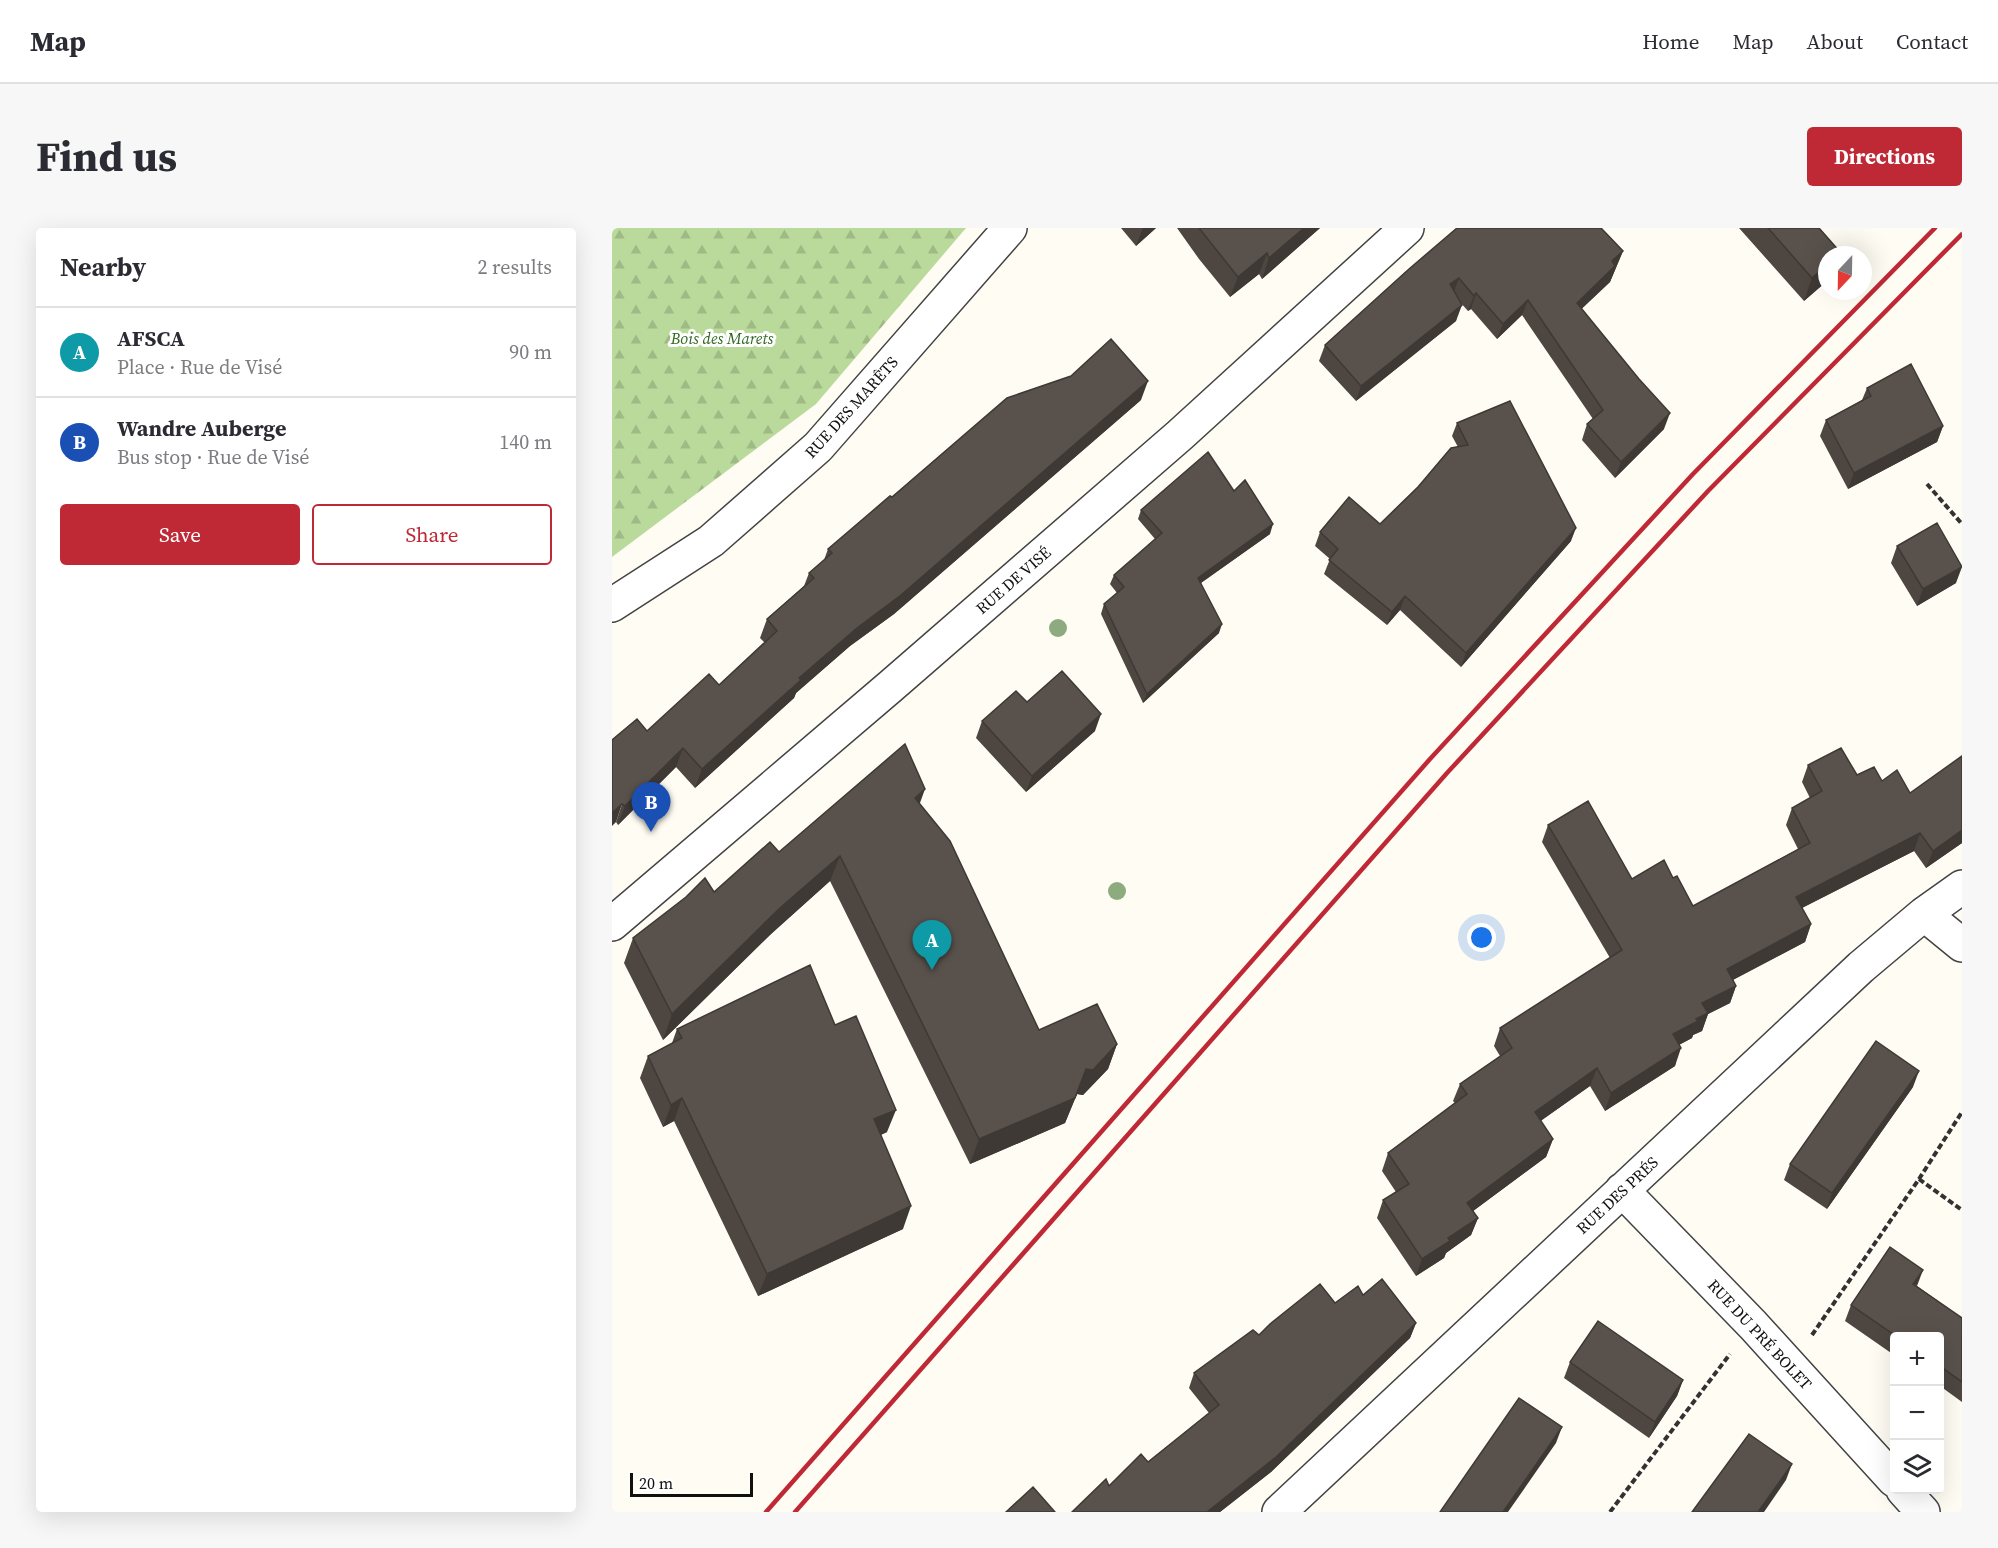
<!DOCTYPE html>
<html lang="en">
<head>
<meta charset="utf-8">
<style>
	body { margin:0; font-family:"Source Serif 4",serif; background:#f7f7f7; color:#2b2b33 }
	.controls { position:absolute; right:18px; bottom:18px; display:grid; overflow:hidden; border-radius:6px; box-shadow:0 6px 24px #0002 }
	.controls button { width:54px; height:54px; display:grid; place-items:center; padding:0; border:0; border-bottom:2px solid #e1e1e2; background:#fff; color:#2b2b33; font:30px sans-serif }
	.compass { position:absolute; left:1206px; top:18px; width:54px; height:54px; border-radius:50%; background:#fff; box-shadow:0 6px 24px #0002; rotate:202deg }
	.scale { position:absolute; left:18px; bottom:15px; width:123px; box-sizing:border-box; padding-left:6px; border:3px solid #101010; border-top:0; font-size:16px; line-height:21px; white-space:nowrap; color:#101010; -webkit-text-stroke:4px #fff; paint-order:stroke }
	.you { position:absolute; left:870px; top:710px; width:21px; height:21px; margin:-15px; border:4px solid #fff; border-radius:50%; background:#1a73e8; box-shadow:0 0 0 9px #1a73e833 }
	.badge { display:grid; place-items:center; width:39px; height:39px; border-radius:50%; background:#bf2935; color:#fff; font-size:20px; font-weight:700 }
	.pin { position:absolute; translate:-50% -50px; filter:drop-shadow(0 2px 3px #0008) }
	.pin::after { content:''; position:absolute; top:32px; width:21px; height:18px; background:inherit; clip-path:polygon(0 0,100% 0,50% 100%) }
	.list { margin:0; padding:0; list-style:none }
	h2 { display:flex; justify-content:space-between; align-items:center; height:78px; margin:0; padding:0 24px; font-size:26px }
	h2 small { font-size:20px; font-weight:400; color:#7c7c81 }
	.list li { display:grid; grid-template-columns:39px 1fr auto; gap:18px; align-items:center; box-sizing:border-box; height:90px; padding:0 24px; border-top:2px solid #e1e1e2 }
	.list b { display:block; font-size:22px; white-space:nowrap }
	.list p { margin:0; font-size:20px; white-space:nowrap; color:#7c7c81 }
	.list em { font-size:20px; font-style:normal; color:#7c7c81 }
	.actions { display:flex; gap:12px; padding:18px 24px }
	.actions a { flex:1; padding:14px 0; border:2px solid #bf2935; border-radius:6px; text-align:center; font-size:21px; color:#bf2935 }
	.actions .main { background:#bf2935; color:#fff }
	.icon { flex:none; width:33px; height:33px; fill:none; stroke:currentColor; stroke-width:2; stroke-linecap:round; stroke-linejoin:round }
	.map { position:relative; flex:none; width:1350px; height:1284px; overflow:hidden; border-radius:6px }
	header { display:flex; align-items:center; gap:36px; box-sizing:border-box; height:84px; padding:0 30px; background:#fff; border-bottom:2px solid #e1e1e2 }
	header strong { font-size:28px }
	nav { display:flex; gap:33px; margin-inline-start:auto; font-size:21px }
	.intro { display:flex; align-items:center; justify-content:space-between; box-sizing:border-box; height:144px; padding:0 36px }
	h1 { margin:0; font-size:42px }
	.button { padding:15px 27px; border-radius:6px; background:#bf2935; color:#fff; font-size:21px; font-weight:700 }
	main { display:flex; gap:36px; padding:0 36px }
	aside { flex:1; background:#fff; border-radius:6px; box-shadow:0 6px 24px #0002 }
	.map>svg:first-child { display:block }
	.forest { fill:url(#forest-firs) }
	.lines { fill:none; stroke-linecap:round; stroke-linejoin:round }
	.minor-casing { stroke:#434343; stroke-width:36 }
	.tertiary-casing { stroke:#434343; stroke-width:36 }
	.path { stroke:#323232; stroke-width:4; stroke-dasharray:6 3; stroke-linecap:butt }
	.minor { stroke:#fff; stroke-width:33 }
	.tertiary { stroke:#fff; stroke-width:33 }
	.rail { stroke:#bf2935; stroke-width:4.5 }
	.tree { fill:#8eab7f }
	.wall { fill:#4d4641 }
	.shaded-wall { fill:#3e3935 }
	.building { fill:#59514c; stroke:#3e3935; stroke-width:1.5 }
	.labels { text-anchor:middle; stroke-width:6; stroke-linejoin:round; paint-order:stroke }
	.park-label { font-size:16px; font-style:italic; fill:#316820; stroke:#fff }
	.street-label { font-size:16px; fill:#101010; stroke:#fff }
</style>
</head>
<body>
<header>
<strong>Map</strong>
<nav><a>Home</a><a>Map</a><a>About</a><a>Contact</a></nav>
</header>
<div class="intro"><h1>Find us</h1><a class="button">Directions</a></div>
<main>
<aside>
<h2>Nearby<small>2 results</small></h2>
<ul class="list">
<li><span class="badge" style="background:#0f9aa8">A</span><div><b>AFSCA</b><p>Place · Rue de Visé</p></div><em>90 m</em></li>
<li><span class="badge" style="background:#1a4fb4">B</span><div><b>Wandre Auberge</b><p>Bus stop · Rue de Visé</p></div><em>140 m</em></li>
</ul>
<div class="actions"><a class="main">Save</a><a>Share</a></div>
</aside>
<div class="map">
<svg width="1350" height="1284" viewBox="0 0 1350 1284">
	<defs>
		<pattern id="forest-firs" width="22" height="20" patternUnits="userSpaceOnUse" patternTransform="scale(1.5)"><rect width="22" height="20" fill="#bada9c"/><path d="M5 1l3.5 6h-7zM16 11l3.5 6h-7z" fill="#9fba85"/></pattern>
	</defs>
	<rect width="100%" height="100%" fill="#fffcf3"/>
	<!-- forest -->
	<path class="forest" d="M0 0H354L204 176 0 329Z"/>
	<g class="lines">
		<defs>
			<path id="minor" d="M0 377 99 313 206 219 398 0
				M1312 686 1350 717
				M1010 962 1141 1097 1282 1252
				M1291 1262 1311 1284
				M667 1284 1249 739 1312 686 1350 659"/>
			<path id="tertiary" d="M0 696 279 458 568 207 795 0"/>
		</defs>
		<!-- minor casing -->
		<use href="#minor" class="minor-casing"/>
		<!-- tertiary casing -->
		<use href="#tertiary" class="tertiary-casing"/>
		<!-- path -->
		<path class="path" d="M1315 256 1350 296
			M1307 951 1350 982
			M1200 1107 1307 951 1350 884
			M998 1284 1118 1126"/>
		<!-- minor -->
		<use href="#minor" class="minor"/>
		<!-- tertiary -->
		<use href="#tertiary" class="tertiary"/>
		<!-- rail -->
		<path class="rail" d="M154 1284 818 531 1081 246 1323 0
			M183 1284 835 545 1096 263 1350 6"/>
	</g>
	<!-- trees -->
	<g class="tree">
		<circle cx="446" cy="400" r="9"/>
		<circle cx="505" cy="663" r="9"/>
	</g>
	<!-- wall -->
	<path class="wall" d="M509 0H544L524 18Z
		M565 0H708L650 51 647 46 618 69 587 31Z
		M1127 0H1207L1215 27V53L1192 73Z
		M1011 23 998 54 969 81 1052 201 1003 250 970 212 975 196 981 191 910 87 885 111 859 81 856 83 848 74 844 93 744 173 707 133 713 117 797 41Z
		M1255 160 1331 198 1325 214 1236 261 1208 208 1214 192 1250 172Z
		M529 172 282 386 238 418 184 465 182 470 83 560 64 539 6 597 4 594 35 503 107 457 153 415 148 410 155 391 192 358 197 345 212 332 216 321 280 269Z
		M845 195 959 313 849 439 788 382 775 397 712 346 718 331 703 318 708 304 768 296 846 219 840 208Z
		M622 263 658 306 589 355 607 405 531 475 489 386 492 376 505 365 498 356 502 347 543 311 526 291 529 282Z
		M1285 318 1344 355 1305 378 1279 335Z
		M415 474 483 503 414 564 364 510 370 493Z
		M1196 537 1270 553 1298 565 1350 615 1314 640 1302 623 1190 680 1199 696 1193 714 1121 752 1124 758 1118 775 1096 786 1090 803 1081 807 1080 810 1067 817 1063 838 993 883 978 858 928 893 941 911 934 929 861 983 866 990 859 1007 834 1025 832 1030 804 1048 765 990 771 972 784 964 770 943 776 925 843 875 841 873 848 856 888 828 882 818 888 800 998 730 930 614 936 597 1020 651 1061 650 1081 678 1186 621 1174 597 1180 580 1198 570 1190 554Z
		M308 577 427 802 505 816 496 841 471 867 465 866 453 895 358 936 218 653 159 706 51 812 12 735 21 710 102 664 167 624Z
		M223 797 275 904 269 907 291 1001 146 1068 62 893 51 899 28 850 36 828 60 815 65 801Z
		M1301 859 1215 981 1172 952 1178 936Z
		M1305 1058 1350 1090V1174L1328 1158V1108H1282V1127L1233 1093 1239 1077Z
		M751 1067 804 1095 798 1110 659 1244 608 1284H460L497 1258 536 1234 597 1185 577 1160 582 1145 647 1107 723 1075Z
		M958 1134 1071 1152 1065 1168 1037 1210 952 1150Z"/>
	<!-- shaded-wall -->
	<path class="shaded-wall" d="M531 0H544L524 18Z
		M692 0H708L650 51 657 30Z
		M1011 23 998 54 959 91 965 75 1000 33Z
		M655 25 647 46 618 69 626 49Z
		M1215 37V53L1192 73 1200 50Z
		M847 50 841 66 838 56Z
		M864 65 859 81 856 83 862 68Z
		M916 72 910 87 885 111 891 96Z
		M850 77 844 93 744 173 749 158Z
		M536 153 529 172 282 386 238 418 184 465 182 470 83 560 90 541 187 450Z
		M1058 185 1052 201 1003 250 1009 234Z
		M1331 198 1325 214 1236 261 1242 245Z
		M661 296 658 306 583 359 586 350Z
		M964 300 959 313 849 439 854 425Z
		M1350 339 1344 355 1305 378 1311 361Z
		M793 368 788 382 775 397 780 384Z
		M610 396 607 405 531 475 535 466Z
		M489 486 483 503 414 564 420 548Z
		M71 520 64 539 6 597 13 578Z
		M313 561 304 586 303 570Z
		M10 576 4 594 0 598V585Z
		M1350 602V615L1314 640 1321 623Z
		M1308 605 1302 623 1178 686 1184 669Z
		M228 628 218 653 159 706 51 812 60 786 168 680Z
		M1199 696 1193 714 1109 758 1115 741Z
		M1124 758 1118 775 1096 786 1090 803 1081 807 1080 810 1055 823 1061 806 1090 775Z
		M505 816 496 841 471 867 465 866 453 895 358 936 367 911 474 841Z
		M1069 820 1063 838 993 883 999 865Z
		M985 840 978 858 916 902 923 884Z
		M1307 843 1301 859 1215 981 1220 965Z
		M70 870 62 893 51 899 59 877Z
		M284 882 275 904 254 913 262 891Z
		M941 911 934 929 849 992 855 975Z
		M299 978 291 1001 146 1068 155 1046Z
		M866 990 859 1007 834 1025 832 1030 804 1048 810 1031 836 1010Z
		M1311 1042 1305 1058 1301 1056Z
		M804 1095 798 1110 659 1244 608 1284H595Z
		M1071 1152 1065 1168 1037 1210 1043 1194Z
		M950 1199 944 1215 896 1284H891Z
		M1180 1236 1174 1252 1152 1284H1146Z"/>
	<!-- building -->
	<path class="building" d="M587 0H692L657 30 655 25 626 49Z
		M845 0H989L1011 23 1000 33 1003 38 965 75 1027 151 1058 185 1009 234 975 196 991 182 916 72 891 96 864 65 862 68 847 50 838 56 850 77 749 158 713 117 797 41Z
		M1156 0H1207L1229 25 1227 27H1215V37L1200 50Z
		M499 111 536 153 289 367 245 400 187 450 189 452 90 541 71 520 13 578 10 576 0 585V512L25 491 35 503 97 446 107 457 165 403 155 391 202 350 197 345 220 325 216 321 278 268 280 269 395 170 459 148Z
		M1299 136 1331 198 1242 245 1214 192 1259 168 1255 160Z
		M898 173 964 300 854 425 793 368 780 384 717 332 726 321 708 304 737 269 768 296 806 259 839 220 856 217 845 195Z
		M596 224 622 263 633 252 661 296 586 350 610 396 535 466 492 376 512 359 502 347 550 305 529 282Z
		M1325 295 1350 339 1311 361 1285 318Z
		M450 443 489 486 420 548 370 493 404 463 415 474Z
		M293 516 313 561 303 570 338 613 427 802 485 776 505 816 481 842 474 841 463 870 367 911 228 628 168 680 60 786 21 710 74 669 93 650 102 664 158 614 167 624Z
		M1229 520 1245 547 1262 539 1270 553 1285 542 1298 565 1350 528V602L1321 623 1308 605 1184 669 1199 696 1115 741 1124 758 1090 775 1096 785 1084 791 1086 793 1061 806 1069 820 999 865 985 840 923 884 941 911 855 975 866 990 836 1010 838 1013 810 1031 771 972 797 956 776 925 855 866 848 856 900 820 888 800 1010 722 936 597 976 573 1020 651 1052 632 1061 650 1065 648 1081 678 1198 615 1180 580 1210 563 1196 537Z
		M198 737 223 797 244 788 284 882 262 891 299 978 155 1046 70 870 59 877 36 828 70 810 65 801Z
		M1264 813 1307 843 1220 965 1178 936Z
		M1278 1019 1311 1042 1301 1056 1350 1090V1154L1328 1138V1108H1284L1239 1077Z
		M770 1051 804 1095 664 1229 595 1284H460L494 1251 497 1258 529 1226 536 1234 607 1177 582 1145 641 1102 647 1107 658 1096 708 1056 723 1075 746 1058 751 1067Z
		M986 1093 1071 1152 1043 1194 958 1134Z
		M907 1170 950 1199 891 1284H828Z
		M1137 1206 1180 1236 1146 1284H1080Z
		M421 1259 443 1284H394Z"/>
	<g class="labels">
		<!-- park labels -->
		<g class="park-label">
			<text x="110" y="116">Bois des Marets</text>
		</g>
		<!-- street labels -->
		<g class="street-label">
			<text transform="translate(239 179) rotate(-48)" y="6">RUE DES MARÊTS</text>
			<text transform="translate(401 352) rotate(-41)" y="6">RUE DE VISÉ</text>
			<text transform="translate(1005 967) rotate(-43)" y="6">RUE DES PRÉS</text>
			<text transform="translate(1148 1106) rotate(47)" y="6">RUE DU PRÉ BOLET</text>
		</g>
	</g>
</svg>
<div class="controls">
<button>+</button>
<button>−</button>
<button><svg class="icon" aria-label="layers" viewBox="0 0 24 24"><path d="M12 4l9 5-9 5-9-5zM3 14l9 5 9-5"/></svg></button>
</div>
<svg class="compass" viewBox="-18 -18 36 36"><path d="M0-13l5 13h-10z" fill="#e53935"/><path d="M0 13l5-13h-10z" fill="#7c7c81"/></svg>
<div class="scale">20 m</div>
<div class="you"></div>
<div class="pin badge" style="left:320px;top:742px;background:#0f9aa8">A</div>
<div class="pin badge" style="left:39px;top:604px;background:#1a4fb4">B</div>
</div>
</main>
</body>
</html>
